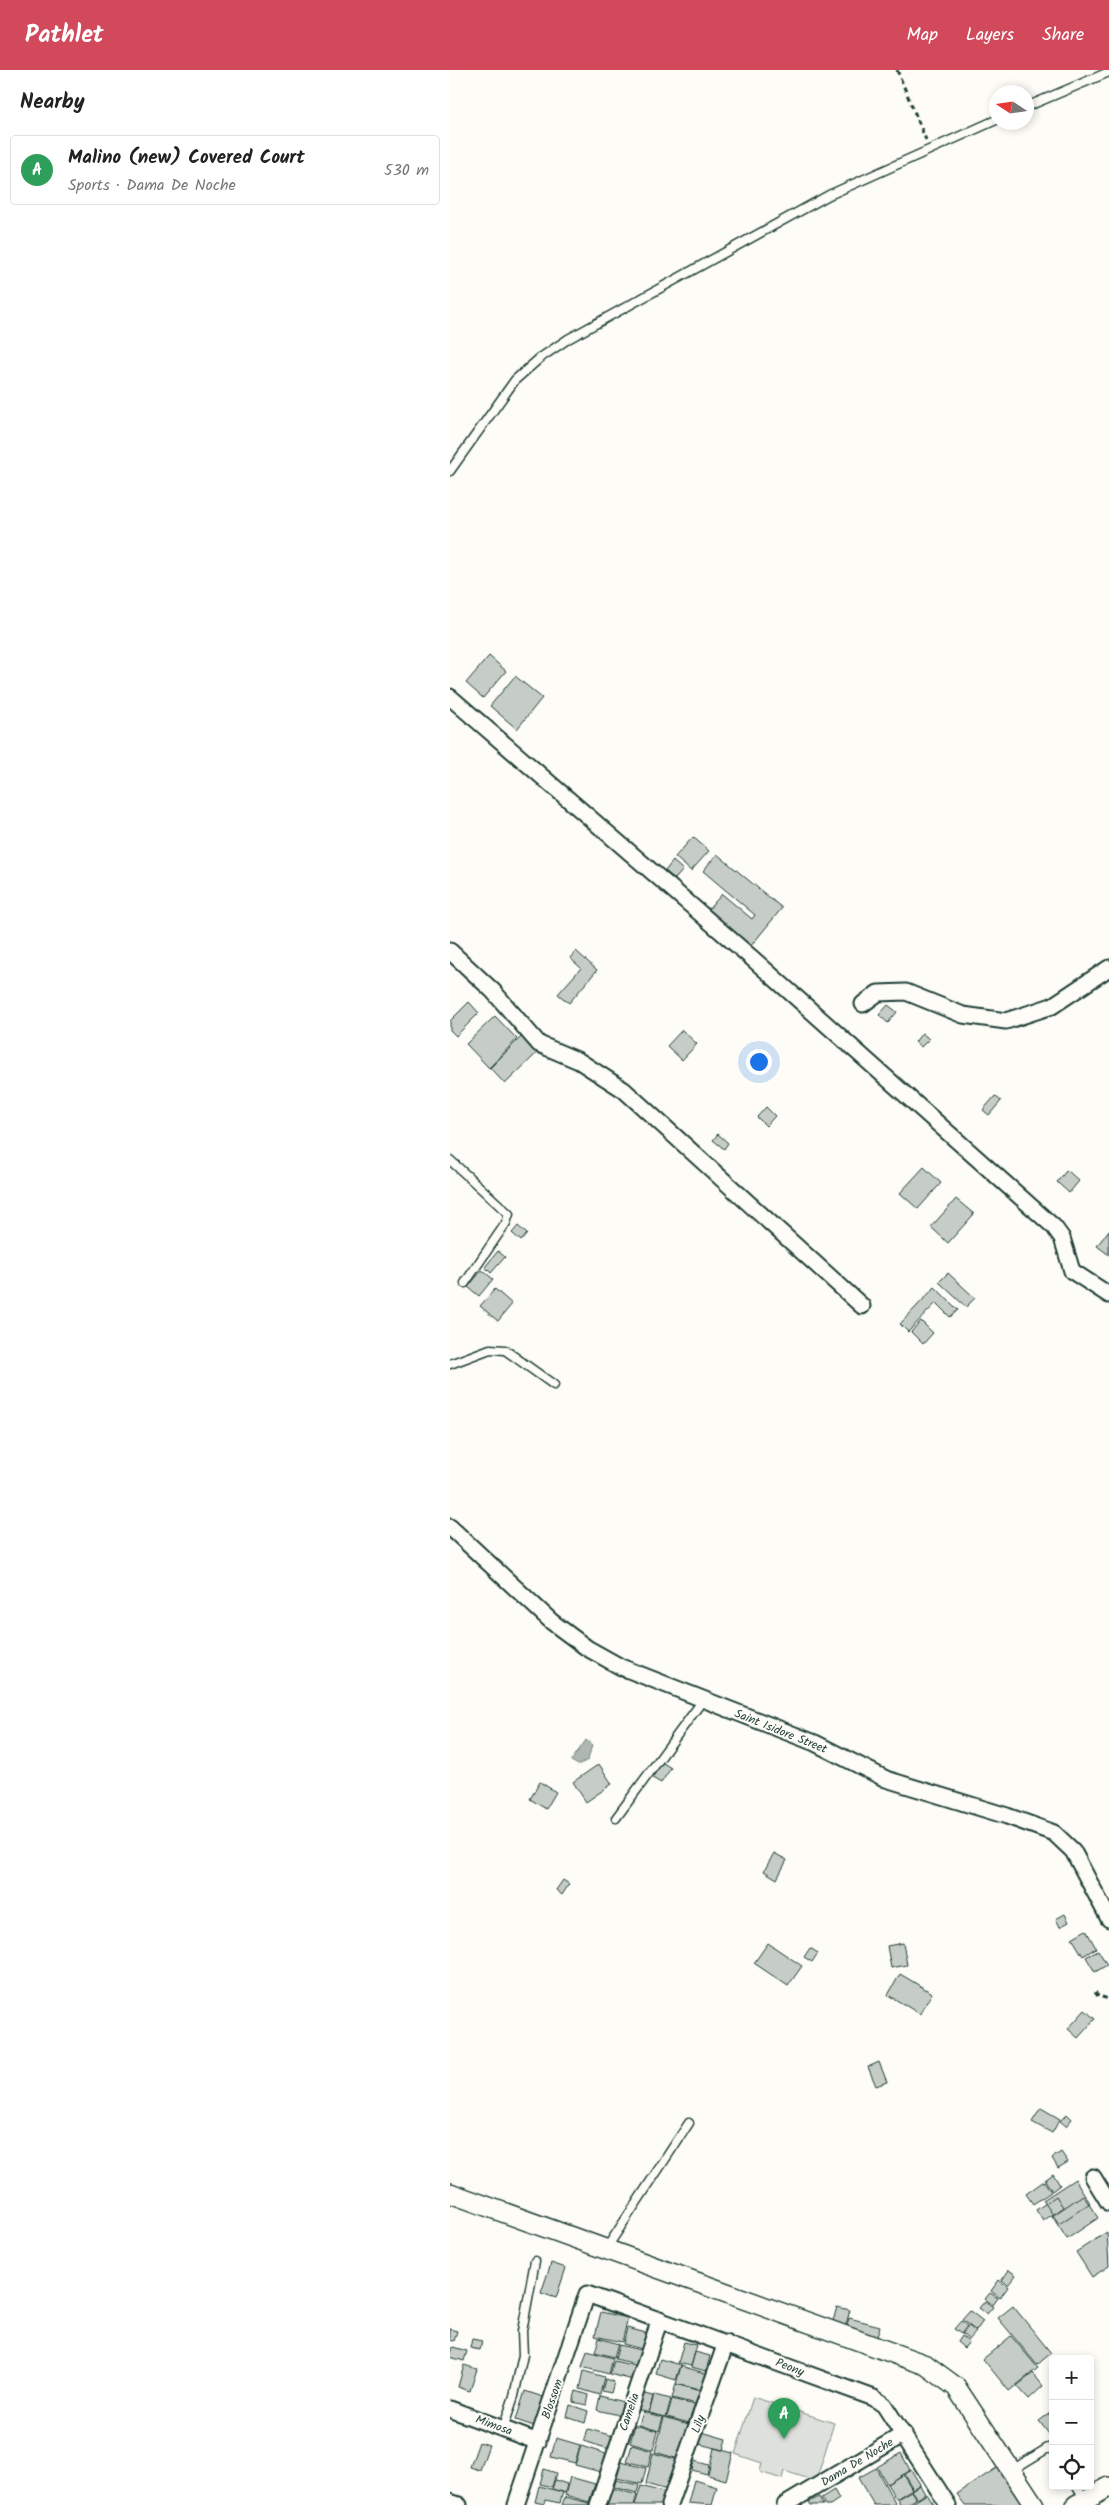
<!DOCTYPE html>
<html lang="en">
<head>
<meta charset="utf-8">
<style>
	body { margin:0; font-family:Kalam,sans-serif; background:#f2f2f2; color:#222 }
	.controls { position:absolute; right:15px; bottom:15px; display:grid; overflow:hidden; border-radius:5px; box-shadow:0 2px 8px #0003 }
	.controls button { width:45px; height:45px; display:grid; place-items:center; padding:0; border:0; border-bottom:1px solid #e0e0e0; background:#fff; color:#222; font:25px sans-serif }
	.compass { position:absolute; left:539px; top:15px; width:45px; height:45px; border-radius:50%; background:#fff; box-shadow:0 2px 8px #0003; rotate:282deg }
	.you { position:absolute; left:308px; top:991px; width:18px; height:18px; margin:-12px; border:4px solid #fff; border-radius:50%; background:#1a73e8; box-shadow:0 0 0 8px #1a73e833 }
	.badge { display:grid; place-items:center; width:32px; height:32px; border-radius:50%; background:#d1495b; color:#fff; font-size:16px; font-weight:700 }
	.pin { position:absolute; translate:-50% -41px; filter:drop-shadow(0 1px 2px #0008) }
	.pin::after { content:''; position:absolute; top:26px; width:18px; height:15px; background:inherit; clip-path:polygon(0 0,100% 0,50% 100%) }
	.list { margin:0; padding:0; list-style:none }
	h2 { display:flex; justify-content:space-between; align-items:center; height:65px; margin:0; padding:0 20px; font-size:21px }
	h2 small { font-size:16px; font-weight:400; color:#767676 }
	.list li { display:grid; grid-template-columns:32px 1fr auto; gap:15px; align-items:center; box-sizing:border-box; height:70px; margin:0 10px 10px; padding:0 10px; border:1px solid #e0e0e0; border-radius:5px }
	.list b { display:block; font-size:19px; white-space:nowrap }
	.list p { margin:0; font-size:16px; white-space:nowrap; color:#767676 }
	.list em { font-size:16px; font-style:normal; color:#767676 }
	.icon { flex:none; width:28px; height:28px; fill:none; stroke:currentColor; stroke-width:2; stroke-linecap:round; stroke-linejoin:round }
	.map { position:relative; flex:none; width:659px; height:2435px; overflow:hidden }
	header { display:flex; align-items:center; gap:30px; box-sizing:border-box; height:70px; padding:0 25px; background:#d1495b; color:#fff }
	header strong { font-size:24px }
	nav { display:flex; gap:28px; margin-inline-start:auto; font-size:18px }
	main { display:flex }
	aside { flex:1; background:#fff }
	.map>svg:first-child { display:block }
	.green { fill:#dde0db; stroke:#7e8e88 }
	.water { fill:#aeb8b1; stroke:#75877f }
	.building { fill:#c6cdc7; stroke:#1f3d34 }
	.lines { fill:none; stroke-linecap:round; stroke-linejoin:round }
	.service-casing { stroke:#1f3d34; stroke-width:11 }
	.minor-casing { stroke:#1f3d34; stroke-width:19 }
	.tertiary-casing { stroke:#1f3d34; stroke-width:22 }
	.path { stroke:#1f3d34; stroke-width:3; stroke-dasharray:5 4; stroke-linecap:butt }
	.service { stroke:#fdfcf7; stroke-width:8 }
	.minor { stroke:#fdfcf7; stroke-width:15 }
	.tertiary { stroke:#fdfcf7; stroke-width:19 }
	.labels { text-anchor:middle; stroke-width:4; stroke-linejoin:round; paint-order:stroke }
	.street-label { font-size:12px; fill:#1f3d34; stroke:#fdfcf7 }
</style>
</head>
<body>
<header>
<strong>Pathlet</strong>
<nav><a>Map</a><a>Layers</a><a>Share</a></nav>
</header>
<main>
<aside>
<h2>Nearby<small></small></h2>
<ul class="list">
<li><span class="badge" style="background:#2e9e5b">A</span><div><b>Malino (new) Covered Court</b><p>Sports · Dama De Noche</p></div><em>530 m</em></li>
</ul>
</aside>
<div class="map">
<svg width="659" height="2435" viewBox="0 0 659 2435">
	<rect width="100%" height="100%" fill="#fdfcf7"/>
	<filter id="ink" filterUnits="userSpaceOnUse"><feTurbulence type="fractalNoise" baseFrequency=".02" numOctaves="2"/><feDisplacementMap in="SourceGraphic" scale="10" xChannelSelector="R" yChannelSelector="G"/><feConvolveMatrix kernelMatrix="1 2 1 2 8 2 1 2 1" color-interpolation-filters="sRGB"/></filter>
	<g filter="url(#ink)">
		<!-- green -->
		<path class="green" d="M303 2327 384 2353 366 2411 334 2401 332 2409 310 2402 312 2393 285 2384Z"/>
		<!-- water -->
		<path class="water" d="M136 1670 142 1675 138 1690 128 1695 121 1691Z"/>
		<!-- building -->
		<path class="building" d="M39 586 56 601 33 628 16 613Z
			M65 606 92 628 67 659 40 636Z
			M243 767 259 781 241 801 225 787Z
			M267 784 332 838 300 877 257 841 272 824 302 849 305 845 253 801Z
			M223 791 233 800 225 809 215 801Z
			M126 881 147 900 119 933 108 924 131 898 120 888Z
			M19 932 29 943 6 966 0 960V951Z
			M438 935 447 942 438 953 429 945Z
			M45 946 67 969 39 998 16 974Z
			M232 960 247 974 232 990 217 976Z
			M75 963 90 980 55 1014 40 998Z
			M472 963 479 969 471 977 465 972Z
			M545 1026 551 1031 539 1045 533 1040Z
			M316 1037 325 1046 316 1056 307 1047Z
			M268 1064 278 1073 274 1079 263 1070Z
			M474 1097 491 1113 468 1139 450 1123Z
			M617 1100 629 1111 619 1123 607 1112Z
			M506 1129 524 1144 498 1173 481 1157Z
			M68 1156 77 1164 71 1171 62 1163Z
			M659 1160V1185L647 1176Z
			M48 1181 55 1187 41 1203 35 1197Z
			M32 1200 43 1209 29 1226 18 1217Z
			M498 1203 525 1228 516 1237 489 1212Z
			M485 1217 508 1240 500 1247 486 1233 458 1262 450 1254Z
			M45 1219 62 1234 48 1251 30 1236Z
			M471 1251 483 1263 473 1274 461 1262Z
			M210 1691 221 1698 211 1713 199 1706Z
			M149 1694 162 1714 136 1732 123 1712Z
			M90 1712 106 1722 96 1739 80 1729Z
			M324 1783 337 1790 327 1809 314 1801Z
			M113 1810 119 1814 112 1825 106 1820Z
			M615 1844 619 1852 610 1857 606 1849Z
			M636 1860 646 1878 633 1886 622 1868Z
			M318 1873 352 1896 338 1916 304 1893Z
			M453 1873 457 1895 441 1898 437 1876Z
			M360 1878 368 1883 362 1892 354 1887Z
			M648 1880 657 1895 645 1902 636 1887Z
			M450 1904 482 1923 470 1944 438 1925Z
			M635 1940 645 1949 628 1968 618 1959Z
			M429 1992 437 2012 426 2016 418 1997Z
			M591 2038 610 2049 602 2063 582 2052Z
			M617 2044 622 2049 616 2056 610 2051Z
			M611 2082 618 2092 608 2098 602 2088Z
			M603 2104 610 2115 602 2121 595 2110Z
			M625 2109 640 2133 609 2154 593 2130Z
			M594 2111 601 2122 583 2134 576 2124Z
			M633 2125 648 2148 617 2169 602 2146Z
			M606 2126 613 2137 593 2151 586 2140Z
			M657 2162 659 2196 642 2207 626 2182Z
			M101 2193 116 2198 106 2228 91 2223Z
			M559 2200 566 2205 558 2215 552 2210Z
			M549 2210 558 2217 550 2228 541 2221Z
			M540 2223 548 2228 543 2235 535 2229Z
			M535 2231 543 2237 537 2244 529 2238Z
			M563 2236 601 2283 587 2295 548 2248Z
			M387 2237 400 2240 394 2262 381 2258Z
			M520 2241 533 2251 526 2261 512 2250Z
			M151 2242 178 2248 172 2272 145 2266Z
			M399 2248 430 2256 426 2271 395 2262Z
			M511 2251 517 2256 511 2264 504 2259Z
			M519 2256 526 2262 519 2270 512 2264Z
			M177 2258 200 2264 196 2280 173 2274Z
			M0 2259 7 2261 4 2271 0 2270Z
			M511 2266 519 2272 514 2278 507 2272Z
			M561 2266 588 2298 559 2321 533 2289Z
			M149 2268 168 2274 164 2287 145 2282Z
			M22 2269 32 2271 30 2280 20 2278Z
			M234 2272 247 2275 241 2296 228 2293Z
			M169 2275 194 2281 191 2295 165 2289Z
			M3 2277 17 2281 14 2291 0 2287Z
			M137 2281 163 2288 159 2304 132 2297Z
			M245 2282 260 2286 256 2301 241 2297Z
			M210 2289 231 2295 226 2310 206 2304Z
			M164 2291 190 2297 187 2311 160 2304Z
			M14 2295 27 2299 20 2321 8 2317Z
			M231 2296 258 2304 253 2321 226 2314Z
			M134 2301 154 2307 150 2325 130 2319Z
			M583 2303 593 2316 579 2329 567 2316Z
			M155 2309 164 2312 161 2323 152 2321Z
			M226 2314 253 2322 250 2335 222 2328Z
			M75 2321 96 2328 87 2357 66 2350Z
			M126 2321 139 2325 137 2335 123 2332Z
			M194 2324 203 2326 199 2343 189 2340Z
			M204 2325 221 2329 216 2347 199 2343Z
			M150 2326 173 2332 169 2345 147 2340Z
			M222 2329 248 2336 243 2354 217 2347Z
			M120 2335 138 2341 135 2353 117 2347Z
			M603 2341V2369L589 2351Z
			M193 2342 213 2347 209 2361 189 2355Z
			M214 2347 242 2355 232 2390 205 2382Z
			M185 2355 208 2361 203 2380 180 2373Z
			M138 2359 163 2366 159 2379 134 2371Z
			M252 2362 276 2369 273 2380 249 2374Z
			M106 2368 130 2375 125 2393 101 2387Z
			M29 2372 39 2375 30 2400 20 2397Z
			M182 2375 202 2381 198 2397 177 2391Z
			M131 2376 156 2384 151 2402 125 2395Z
			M264 2378 283 2383 276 2410 258 2405Z
			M203 2383 229 2390 221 2421 196 2414Z
			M451 2383 460 2400 437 2414 427 2397Z
			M244 2391 259 2395 257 2404 242 2400Z
			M171 2392 196 2398 192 2414 167 2408Z
			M548 2397 573 2435H515L507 2424Z
			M426 2398 446 2435H424L408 2408Z
			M94 2399 106 2403 102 2417 90 2414Z
			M461 2400 470 2414 463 2419 454 2404Z
			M453 2404 462 2419 446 2429 437 2414Z
			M120 2407 145 2414 139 2432 115 2425Z
			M105 2410 117 2414 115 2423 102 2419Z
			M166 2410 189 2415 187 2423 164 2417Z
			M244 2410 267 2417 262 2435 238 2433Z
			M470 2415 475 2424 467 2429 461 2420Z
			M89 2416 113 2422 110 2433 95 2430 94 2434 85 2432Z
			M191 2416 216 2423 213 2435H185Z
			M162 2418 187 2425 184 2435H157Z
			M384 2420 389 2429 380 2435H375L371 2428Z
			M461 2421 466 2429 456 2435H450L447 2429Z
			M477 2424 484 2435H463L462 2433Z
			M115 2427 139 2433V2435H112Z
			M369 2427 373 2435H361L359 2432Z"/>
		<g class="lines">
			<defs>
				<path id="service" d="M576 37 659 2
					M0 401 65 310 90 288 118 269 379 125 546 50
					M0 1090 59 1144 56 1153 15 1213
					M0 1294 40 1279 55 1280 104 1315
					M166 1748 253 1630
					M156 2179 239 2053
					M53 2359 64 2326 73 2285 72 2261 85 2191
					M562 2400 598 2378 603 2380
					M627 2416 635 2430"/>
				<path id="minor" d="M0 627 303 889 604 1157 612 1168 622 1201 659 1225
					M0 881 43 921 89 974 129 991 174 1020 412 1236
					M413 934 428 923 456 922 513 945 556 951 602 936 659 898
					M0 1457 102 1552 137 1578 171 1597 365 1673 436 1709 557 1746 604 1763 623 1781 659 1849
					M643 2107 659 2133
					M0 2339 88 2372
					M0 2432 9 2435
					M66 2435 137 2224 424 2328 434 2335 498 2435
					M148 2435 210 2249
					M219 2435 276 2273
					M335 2435 454 2364"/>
				<path id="tertiary" d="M0 2123 476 2295 506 2317 584 2435
					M626 2435 659 2417"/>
			</defs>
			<!-- service casing -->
			<use href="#service" class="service-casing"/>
			<!-- minor casing -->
			<use href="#minor" class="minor-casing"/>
			<!-- tertiary casing -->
			<use href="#tertiary" class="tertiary-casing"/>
			<!-- path -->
			<path class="path" d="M447 0 476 70
				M645 1922 648 1926 659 1929"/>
			<!-- service -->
			<use href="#service" class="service"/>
			<!-- minor -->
			<use href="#minor" class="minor"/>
			<!-- tertiary -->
			<use href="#tertiary" class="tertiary"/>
		</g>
	</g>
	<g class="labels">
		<!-- street labels -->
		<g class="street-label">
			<text transform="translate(331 1661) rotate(22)" y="4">Saint Isidore Street</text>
			<text transform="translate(340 2297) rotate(21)" y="4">Peony</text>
			<text transform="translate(102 2329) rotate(-71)" y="4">Blossom</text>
			<text transform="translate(179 2342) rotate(-71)" y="4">Camelia</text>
			<text transform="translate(248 2354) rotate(-71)" y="4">Lily</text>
			<text transform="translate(44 2355) rotate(20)" y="4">Mimosa</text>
			<text transform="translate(407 2392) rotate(-31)" y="4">Dama De Noche</text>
		</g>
	</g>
</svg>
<div class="controls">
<button>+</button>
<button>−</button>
<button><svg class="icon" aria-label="locate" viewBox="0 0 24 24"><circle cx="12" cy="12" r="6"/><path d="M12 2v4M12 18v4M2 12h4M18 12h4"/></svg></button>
</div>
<svg class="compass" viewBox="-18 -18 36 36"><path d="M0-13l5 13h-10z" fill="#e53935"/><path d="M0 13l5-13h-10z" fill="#767676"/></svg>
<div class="you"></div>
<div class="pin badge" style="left:334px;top:2369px;background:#2e9e5b">A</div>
</div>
</main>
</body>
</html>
